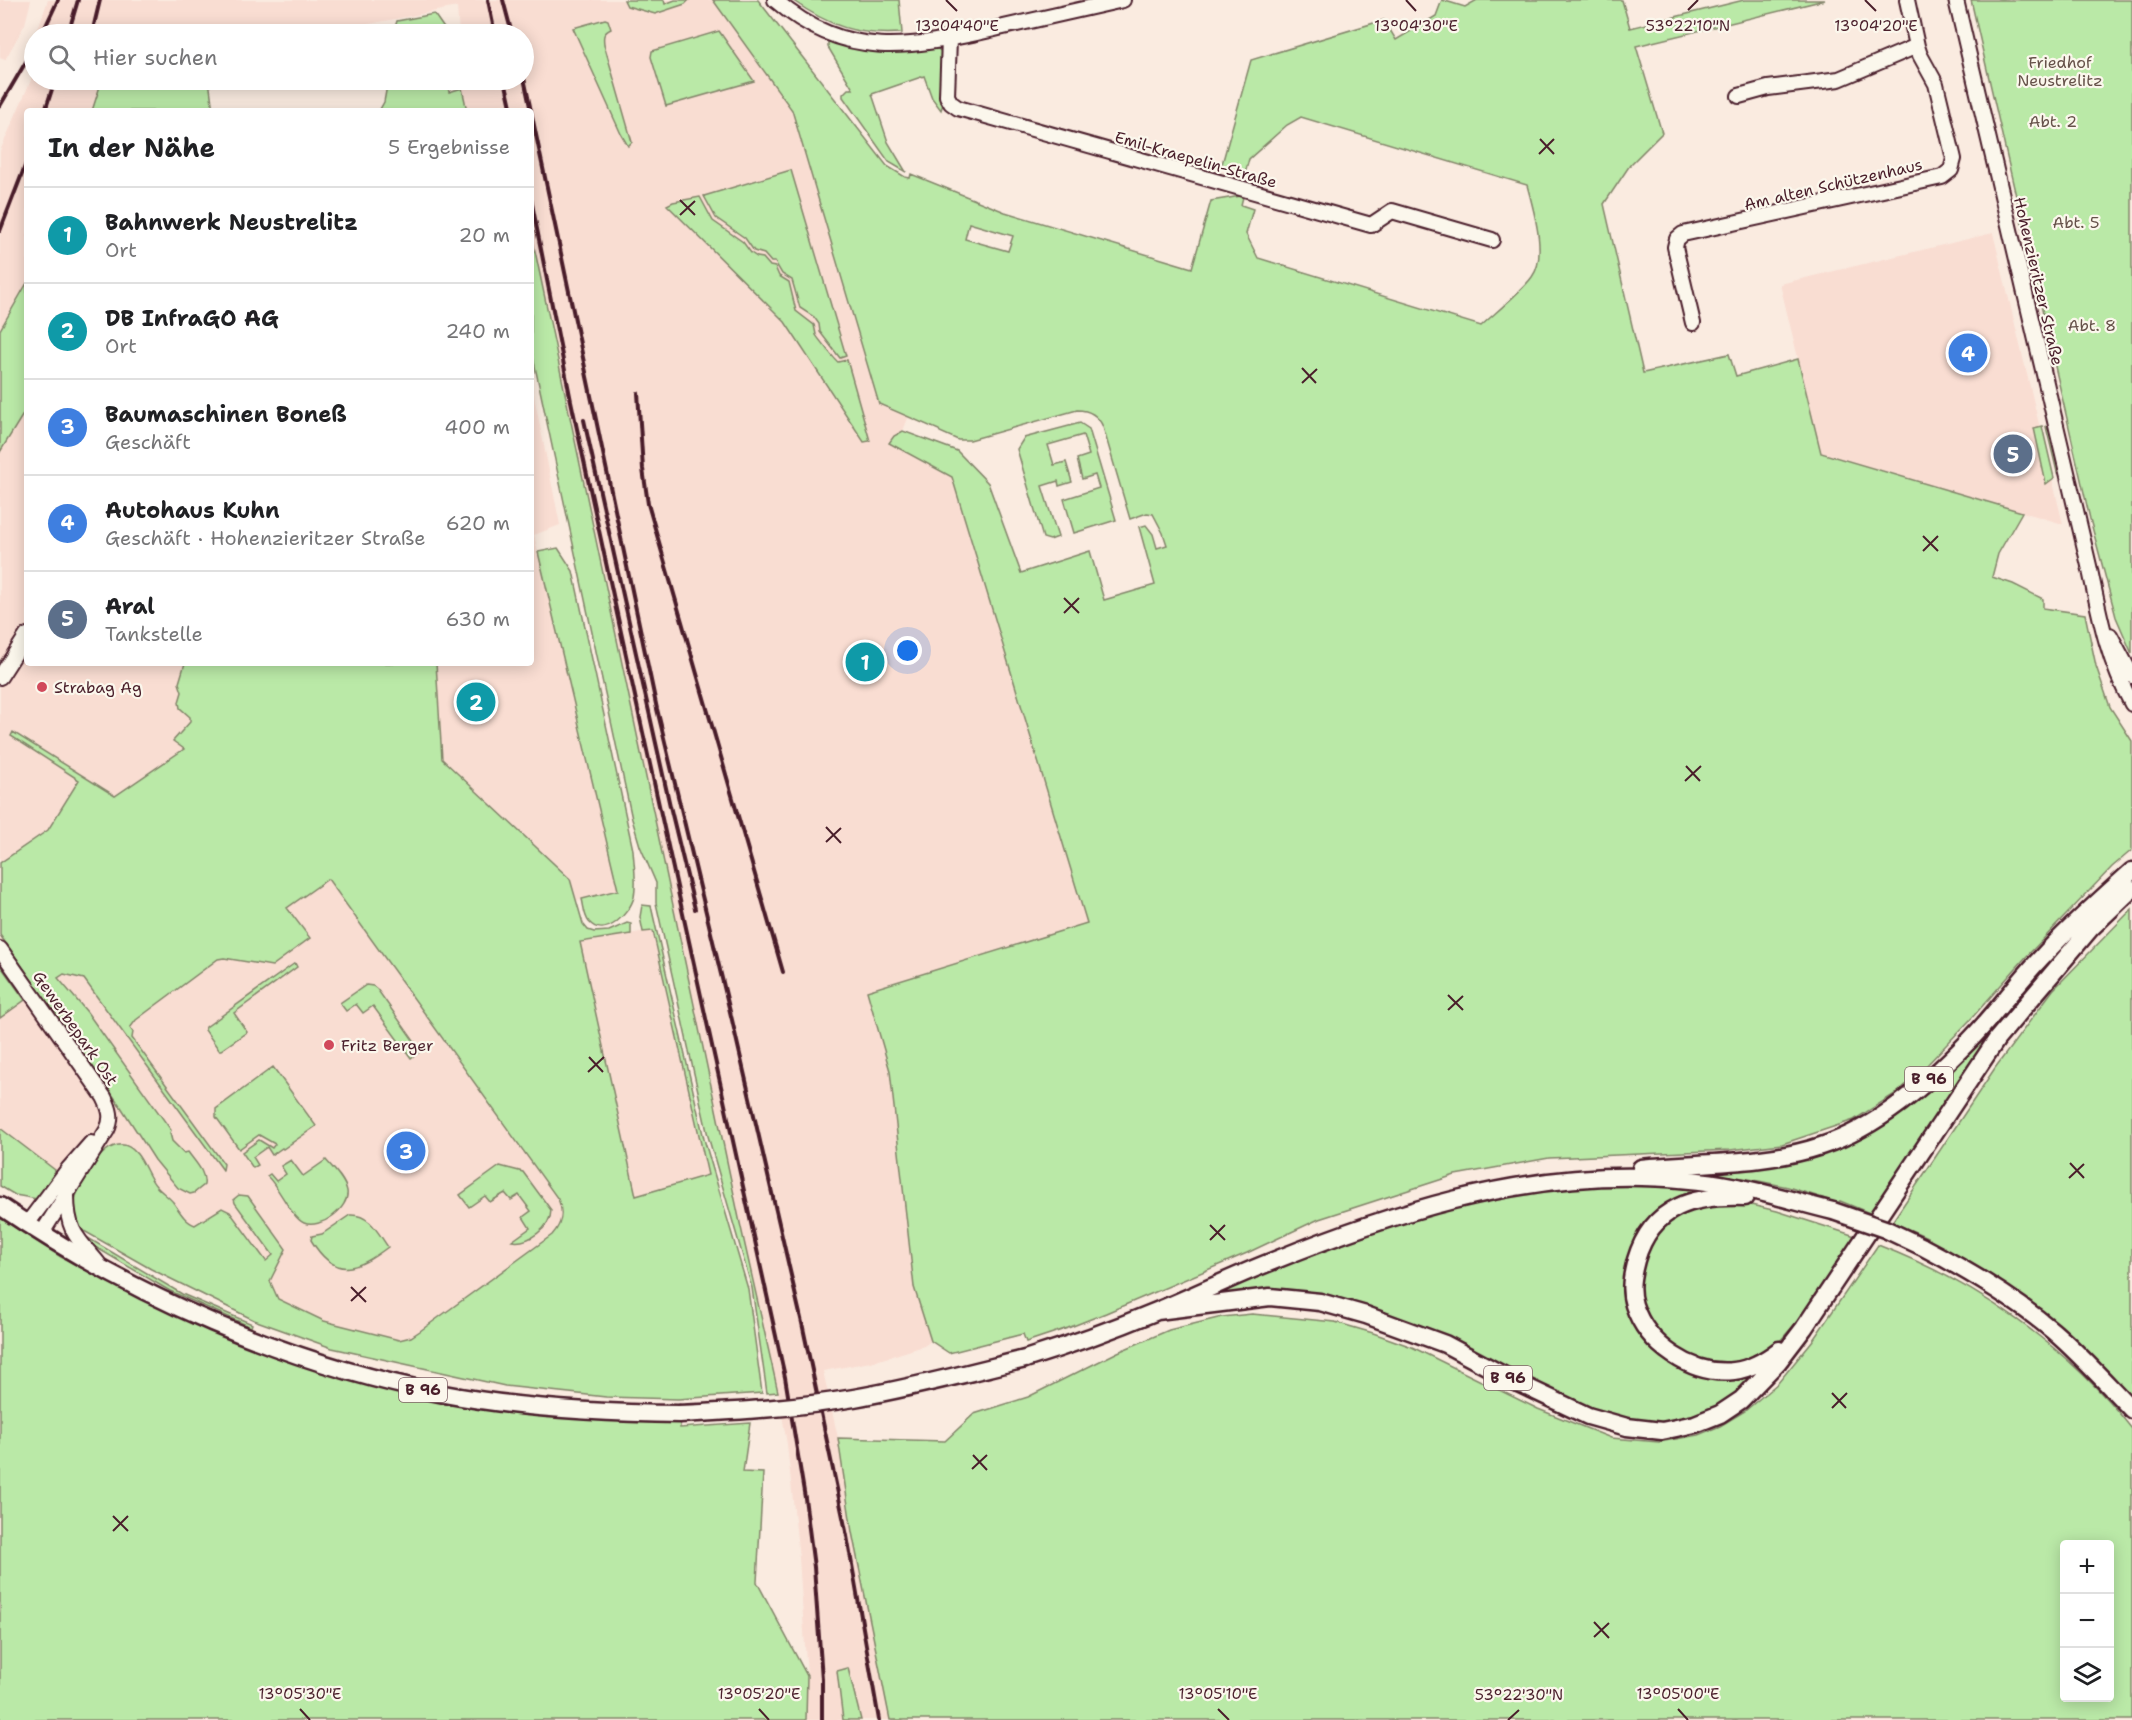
<!DOCTYPE html>
<html lang="de">
<head>
<meta charset="utf-8">
<style>
	body { margin:0; font-family:"Shantell Sans",sans-serif; background:#f6f6f6; color:#202124 }
	.controls { position:absolute; right:18px; bottom:18px; display:grid; overflow:hidden; border-radius:6px; box-shadow:0 3px 15px #0003 }
	.controls button { width:54px; height:54px; display:grid; place-items:center; padding:0; border:0; border-bottom:2px solid #e0e0e0; background:#fff; color:#202124; font:30px sans-serif }
	.you { position:absolute; left:908px; top:651px; width:21px; height:21px; margin:-15px; border:4px solid #fff; border-radius:50%; background:#1a73e8; box-shadow:0 0 0 9px #1a73e833 }
	.badge { display:grid; place-items:center; width:39px; height:39px; border-radius:50%; background:#111827; color:#fff; font-size:20px; font-weight:700 }
	.pin { position:absolute; translate:-50% -50%; border:3px solid #fff; box-shadow:0 2px 6px #0006 }
	.list { margin:0; padding:0; list-style:none }
	h2 { display:flex; justify-content:space-between; align-items:center; height:78px; margin:0; padding:0 24px; font-size:26px }
	h2 small { font-size:20px; font-weight:400; color:#757577 }
	.list li { display:grid; grid-template-columns:39px 1fr auto; gap:18px; align-items:center; box-sizing:border-box; height:96px; padding:0 24px; border-top:2px solid #e0e0e0 }
	.list b { display:block; font-size:22px; white-space:nowrap }
	.list p { margin:0; font-size:20px; white-space:nowrap; color:#757577 }
	.list em { font-size:20px; font-style:normal; color:#757577 }
	.icon { flex:none; width:33px; height:33px; fill:none; stroke:currentColor; stroke-width:2; stroke-linecap:round; stroke-linejoin:round }
	.map { position:relative; flex:none; width:2132px; height:1720px; overflow:hidden }
	.search { position:absolute; background:#fff; box-shadow:0 3px 15px #0003; left:24px; top:24px; width:510px; height:66px; display:flex; align-items:center; gap:15px; box-sizing:border-box; padding:0 21px; border-radius:33px; color:#757577; font-size:22px }
	.panel { position:absolute; background:#fff; box-shadow:0 3px 15px #0003; left:24px; top:108px; width:510px; height:558px; border-radius:6px }
	.map>svg:first-child { display:block }
	.built { fill:#f9ddd2 }
	.green { fill:#bae9a7; stroke:#828469; stroke-width:1.5; fill-rule:evenodd }
	.lines { fill:none; stroke-linecap:round; stroke-linejoin:round }
	.minor-casing { stroke:#4a1f2b; stroke-width:18 }
	.major-casing { stroke:#4a1f2b; stroke-width:21 }
	.minor { stroke:#fbf7ec; stroke-width:14 }
	.major { stroke:#fbf7ec; stroke-width:16 }
	.rail { stroke:#4a1f2b; stroke-width:4 }
	.major-bridge-casing { stroke:#4a1f2b; stroke-width:21; stroke-linecap:butt }
	.major-bridge { stroke:#fbf7ec; stroke-width:16 }
	.ticks { fill:none; stroke:#4a1f2b; stroke-width:2 }
	.poi-dot { fill:#d1495b; stroke:#fbf7ec; stroke-width:2 }
	.labels { text-anchor:middle; stroke-width:4.5; stroke-linejoin:round; paint-order:stroke }
	.shield { fill:#fbf7ec; stroke:#7f6065; stroke-width:1.5 }
	.shield-label { font-size:15px; font-weight:bold; fill:#4a1f2b }
	.park-label { font-size:16px; fill:#66524a; stroke:#fbf7ec }
	.street-label { font-size:16px; fill:#4a1f2b; stroke:#fbf7ec }
	.poi-label { font-size:16px; fill:#4a1f2b; stroke:#fbf7ec; text-anchor:start }
	.ticks-label { font-size:15px; text-anchor:middle; fill:#4a1f2b; stroke:#fbf7ec; stroke-width:4.5; stroke-linejoin:round; paint-order:stroke }
</style>
</head>
<body>
<div class="map">
<svg width="2132" height="1720" viewBox="0 0 2132 1720">
	<rect width="100%" height="100%" fill="#faebe0"/>
	<filter id="ink" filterUnits="userSpaceOnUse"><feTurbulence type="fractalNoise" baseFrequency=".0167" numOctaves="2"/><feDisplacementMap in="SourceGraphic" scale="12" xChannelSelector="R" yChannelSelector="G"/><feConvolveMatrix kernelMatrix="1 2 1 2 8 2 1 2 1" color-interpolation-filters="sRGB"/></filter>
	<g filter="url(#ink)">
		<!-- built -->
		<path class="built" d="M0 0H31L25 24 5 60 0 58Z
			M48 0H758L887 166 905 177 939 430 908 418 903 431 894 436 889 443 952 477 1087 923 867 992 890 1071 914 1287 931 1341 924 1346 876 1361 823 1371 838 1438 852 1532 890 1720H861L848 1668 837 1671 843 1720H806L807 1676 799 1558 787 1444 778 1392 740 1223 531 232V111H467L462 88V80H524V34H459L457 7 354 27 343 34H36Z
			M34 47V80H102L92 111H27V283L0 330V151L31 80Z
			M1993 233 2063 524 1821 453 1780 284Z
			M531 381 560 525 534 535 618 891 577 901 570 878 442 759 436 663H531Z
			M27 408V663H310L0 875V452Z
			M350 859 600 1218 400 1345 323 1323 277 1302 190 1223 168 1195 157 1188 139 1157 86 1175 79 1189 0 1128V935L40 990 64 974 84 979Z
			M652 930 708 1175 636 1196 580 942Z"/>
		<!-- green -->
		<path class="green" d="M624 0H664L665 4 675 0H689L685 4 655 14 627 6Z
			M713 0H758L887 166 905 177 910 178 911 174 1005 212 1192 268 1211 201 1241 196 1243 197 1241 205 1253 209 1246 234 1258 258 1481 326C1495 313 1522 291 1532 277 1548 256 1533 208 1527 185L1301 117 1287 125 1249 159 1243 181 1222 164 1251 60 1384 20 1396 40 1436 16 1442 0 1465 7 1477 0H1622L1630 28 1744 0H1825L1636 46 1662 133 1630 165 1604 204 1643 373 1729 354 1736 376 1798 359 1821 453 2022 512 1998 554 1992 577 2013 584 2043 599V608L2085 614 2096 666 2110 707 2132 741V850L2112 867 2025 958 1970 1020 1927 1065 1898 1092 1854 1120 1782 1144 1730 1150 1549 1158 1455 1175 1319 1219 1247 1253 1106 1313 1068 1328 1026 1342 1023 1334 949 1353 931 1341 914 1287 890 1071 867 991 1087 923 952 477 889 443 894 436 903 431 957 451 988 483 1021 573 1090 551 1104 600 1155 585 1139 527 1146 525 1153 534 1157 548 1167 545 1163 533 1153 514 1147 513 1130 519 1103 427C1098 415 1090 410 1077 410L970 440H958L940 432 939 430 879 404 792 110ZM969 223 1013 236 1008 251 965 239Z
			M792 0H899L902 33C857 36 829 26 792 0Z
			M1971 0H2132V654L2116 617 2090 519Z
			M434 14 448 34H393L397 21Z
			M605 19 608 20 611 29C603 33 603 36 604 44L632 142 628 146 621 134 573 28Z
			M719 31 754 81 666 106 651 57 652 51Z
			M828 40 935 47 943 53V104L941 110 932 98 924 76 872 94 888 142 906 172 889 162 843 97V94L848 89H853L828 47Z
			M102 80H209L213 111H92Z
			M388 80H446L449 92 462 88 467 111H379L384 102Z
			M791 170 846 356 840 358 820 332 819 324 814 317 800 308 792 280 782 274 775 262H771L764 254 754 251 745 238 716 218 704 196Z
			M700 197 713 221 743 242 751 253 757 257 763 258 770 266 775 267 779 276 789 282 796 311 814 325C814 325 816 334 816 335 817 337 836 361 838 362L847 360 870 441 864 442 785 322 667 205 673 202Z
			M531 232 740 1223 778 1392 767 1393 752 1288 708 1136 656 903V883L640 846 632 819 531 348Z
			M27 283V408L0 452V330Z
			M1080 423 1089 429 1116 520 1074 533 1064 499 1099 488 1095 475 1082 479 1077 459 1089 455 1083 435 1048 445 1054 465 1066 462 1072 482 1059 486 1058 481 1042 486 1058 537 1050 540 1043 538 1017 449 1024 438Z
			M2042 426 2054 478 2046 484 2034 428Z
			M2046 427C2055 435 2060 461 2057 472Z
			M558 548 573 571 633 850C634 865 637 882 634 897 630 913 605 940 589 922 584 916 584 907 582 899L618 890 538 552Z
			M185 663H436L442 759 570 879 583 924 588 930 594 932 609 931 627 923 631 924V934L580 942 636 1196 708 1175 653 931 643 932 640 917 642 905 651 906 704 1139 748 1289 762 1393 678 1399 606 1397 505 1386 332 1348 254 1320 151 1269 77 1227C72 1206 73 1201 82 1182 91 1164 116 1128 137 1154 145 1164 148 1177 156 1186 161 1192 168 1196 173 1202 179 1210 185 1222 195 1225L222 1208 230 1212 266 1261 273 1255 235 1203 234 1199 239 1195 248 1196 286 1249 270 1281 278 1299 324 1321 399 1340 411 1337 420 1331 552 1235C562 1224 564 1213 558 1199L328 879 287 908 310 938 272 966 224 958 218 959 136 1020 130 1028 133 1032 132 1038 224 1164 223 1170 84 979 64 974 58 978 87 1012 171 1130 170 1133 172 1141 184 1153 188 1152C195 1162 206 1172 204 1185L194 1193 190 1194 178 1188 155 1160 121 1107 0 935V863L48 830 79 780 11 736 13 732 115 796 184 749 173 741 190 722V717L180 708 179 702 182 692 179 683Z
			M2132 909V1400L1926 1239 1927 1237 1892 1222 1995 1068 2053 990Z
			M295 963 297 967 234 1013 247 1032 221 1050H219L205 1030 206 1027Z
			M0 965 25 1000 0 1018Z
			M366 985 373 986 377 989 421 1051 411 1058 373 1006 363 1013 356 1004 346 1011 340 1003Z
			M2023 993 1872 1214 1840 1201 1838 1203 1788 1187 1744 1178 1694 1173 1696 1171C1721 1168 1747 1165 1773 1162 1785 1161 1798 1161 1809 1158 1900 1135 1961 1058 2023 993Z
			M273 1067 316 1126 283 1149 282 1148 272 1155 267 1147 253 1157 258 1165 253 1168 242 1152 259 1140 272 1148 275 1144 259 1135 239 1149 216 1117V1109Z
			M0 1128 55 1170 50 1182 37 1199 15 1195 0 1186Z
			M291 1160 303 1176 326 1160C333 1168 345 1180 347 1191 350 1208 320 1230 304 1223 291 1217 279 1187 267 1176L270 1174 276 1181 286 1174 281 1166Z
			M500 1166 523 1172 551 1210C551 1228 528 1244 512 1241L530 1228 523 1217 531 1211 519 1195 511 1200 505 1193 490 1202 485 1196 469 1207 460 1195Z
			M1629 1183 1703 1189 1702 1193 1646 1225 1632 1319 1701 1375 1775 1360 1747 1387 1720 1406 1688 1419 1642 1424 1591 1412 1380 1315 1208 1297 1282 1265 1369 1233 1448 1207 1504 1194Z
			M1738 1202 1777 1211 1855 1236 1801 1317 1780 1341 1761 1356 1734 1364 1713 1365 1694 1360 1656 1333 1643 1309 1639 1291V1273L1654 1234 1672 1218 1691 1207Z
			M350 1215C370 1214 378 1233 388 1247 356 1271 335 1280 311 1240L312 1236 322 1234Z
			M0 1218 61 1257 138 1296 225 1334 513 1412C569 1419 624 1422 680 1422V1428L750 1423 743 1472 763 1473 757 1582 807 1676 806 1720H0Z
			M83 1235 182 1294 252 1324 251 1327 170 1291 90 1244Z
			M1878 1245C1977 1283 2067 1346 2132 1429V1720H890L852 1532 838 1438 945 1441 974 1414 1028 1397 1118 1352 1169 1330 1222 1317 1252 1314 1335 1322 1373 1333 1412 1347 1538 1409 1611 1438 1659 1442 1698 1435 1720 1426 1745 1411 1778 1383 1813 1340ZM2064 1544H2110V1698H2064Z
			M848 1668 861 1720H843L837 1671Z"/>
		<g class="lines">
			<defs>
				<path id="minor" d="M775 0C848 63 913 47 999 28 1040 19 1082 9 1123 0
					M1956 0 2090 570C2100 618 2108 661 2132 704
					M949 39 947 96 951 103 958 108 1371 225 1392 211 1492 240
					M1739 96 1768 88 1839 79 1917 46 1907 0
					M1693 323 1675 247 1677 239 1683 234 1942 177 1951 170 1954 159 1936 84 1920 55 1917 46
					M2110 635 2132 676
					M0 677 27 635
					M0 949 104 1097C110 1109 113 1118 107 1130L42 1233
					M67 1196C67 1231 77 1238 98 1263
					M27 1224 69 1168 91 1143"/>
				<path id="major" d="M1641 1168C1701 1162 1764 1165 1821 1146 1879 1127 1927 1084 1968 1042 1994 1016 2015 985 2040 959 2068 928 2101 899 2132 871
					M1745 1197C1695 1195 1652 1205 1636 1260 1632 1275 1629 1290 1634 1305 1647 1345 1692 1376 1734 1371 1751 1369 1766 1360 1779 1350
					M0 1206C132 1296 287 1364 444 1394 522 1409 601 1413 679 1414
					M1921 1246C1967 1270 2013 1297 2053 1331 2081 1355 2106 1383 2132 1410
					M1157 1311 1270 1297 1320 1302 1366 1315 1445 1344 1518 1383 1588 1416 1627 1427 1662 1431 1695 1424 1720 1414 1741 1400 1778 1362 1804 1328 1997 1039 2090 929 2132 889
					M1025 1359C1070 1345 1114 1329 1157 1311 1196 1295 1234 1276 1273 1261 1391 1213 1514 1174 1642 1177 1677 1178 1712 1181 1746 1189 1775 1195 1804 1204 1833 1211"/>
			</defs>
			<!-- minor casing -->
			<use href="#minor" class="minor-casing"/>
			<!-- major casing -->
			<use href="#major" class="major-casing"/>
			<!-- minor -->
			<use href="#minor" class="minor"/>
			<!-- major -->
			<use href="#major" class="major"/>
			<!-- rail -->
			<path class="rail" d="M488 0 495 34
				M503 0 512 34
				M94 25 100 0
				M42 34 58 0
				M68 34 78 0
				M524 78 657 709 732 1020 802 1323 847 1536 879 1720
				M505 80 512 111
				M0 106 34 48
				M45 111 55 80
				M531 199 571 401 627 660 785 1377 805 1498 814 1567 822 1679V1720
				M0 231 27 161
				M638 393 643 469 648 504 783 972
				M584 420 670 806 695 909"/>
			<defs>
				<path id="major-bridge" d="M1833 1211 1885 1229 1921 1246
					M679 1414C738 1411 796 1408 854 1398 912 1388 968 1373 1025 1359"/>
			</defs>
			<!-- major-bridge casing -->
			<use href="#major-bridge" class="major-bridge-casing"/>
			<!-- major-bridge -->
			<use href="#major-bridge" class="major-bridge"/>
		</g>
	</g>
	<!-- ticks -->
	<path class="ticks" d="M946 0 957 11M1406 0 1416 11M1865 0 1876 11M1688 10 1698 0M1540 139 1554 154M1539 154 1554 139M680 200 695 215M680 215 695 201M1302 368 1316 383M1302 383 1317 369M1923 536 1938 551M1923 551 1938 536M1064 598 1079 613M1064 613 1079 598M1686 766 1700 781M1685 781 1701 766M826 827 841 843M826 842 841 828M1448 995 1463 1010M1448 1010 1463 996M589 1057 603 1072M588 1072 604 1057M2070 1163 2084 1178M2069 1178 2084 1164M1210 1225 1225 1240M1210 1240 1225 1225M351 1287 366 1302M351 1301 366 1287M1832 1393 1846 1408M1832 1408 1847 1393M973 1455 987 1470M972 1469 987 1455M113 1516 128 1531M113 1531 128 1516M1594 1622 1609 1638M1594 1637 1609 1623M300 1709 310 1720M759 1709 769 1720M1218 1709 1229 1720M1678 1709 1688 1720M1508 1720 1519 1710"/>
	<!-- markers -->
	<g class="poi-dot">
		<circle cx="42" cy="687" r="6"/>
		<circle cx="329" cy="1045" r="6"/>
	</g>
	<g class="labels">
		<!-- shield labels -->
		<g class="shield">
			<rect x="1905" y="1067" width="48" height="24" rx="4.5"/>
			<rect x="1484" y="1366" width="48" height="24" rx="4.5"/>
			<rect x="399" y="1378" width="48" height="24" rx="4.5"/>
		</g>
		<g class="shield-label">
			<text x="1929" y="1084">B 96</text>
			<text x="1508" y="1383">B 96</text>
			<text x="423" y="1395">B 96</text>
		</g>
		<!-- park labels -->
		<g class="park-label">
			<text x="2060" y="68">Friedhof<tspan x="2060" dy="18">Neustrelitz</tspan></text>
			<text x="2053" y="127">Abt. 2</text>
			<text x="2076" y="228">Abt. 5</text>
			<text x="2092" y="331">Abt. 8</text>
		</g>
		<!-- street labels -->
		<g class="street-label">
			<text transform="translate(1196 159) rotate(16)" y="6">Emil-Kraepelin-Straße</text>
			<text transform="translate(1833 184) rotate(-13)" y="6">Am alten Schützenhaus</text>
			<text transform="translate(2039 281) rotate(77)" y="6">Hohenzieritzer Straße</text>
			<text transform="translate(76 1028) rotate(55)" y="6">Gewerbepark Ost</text>
		</g>
		<!-- poi labels -->
		<g class="poi-label">
			<text x="54" y="693">Strabag Ag</text>
			<text x="341" y="1051">Fritz Berger</text>
		</g>
	</g>
	<g class="ticks-label">
		<text x="1688" y="31">53°22'10"N</text>
		<text x="957" y="31">13°04'40"E</text>
		<text x="1416" y="31">13°04'30"E</text>
		<text x="1876" y="31">13°04'20"E</text>
		<text x="300" y="1699">13°05'30"E</text>
		<text x="759" y="1699">13°05'20"E</text>
		<text x="1218" y="1699">13°05'10"E</text>
		<text x="1678" y="1699">13°05'00"E</text>
		<text x="1519" y="1700">53°22'30"N</text>
	</g>
</svg>
<div class="controls">
<button>+</button>
<button>−</button>
<button><svg class="icon" aria-label="layers" viewBox="0 0 24 24"><path d="M12 4l9 5-9 5-9-5zM3 14l9 5 9-5"/></svg></button>
</div>
<div class="you"></div>
<div class="pin badge" style="left:865px;top:662px;background:#0f9aa8">1</div>
<div class="pin badge" style="left:476px;top:702px;background:#0f9aa8">2</div>
<div class="pin badge" style="left:406px;top:1151px;background:#3f7fe0">3</div>
<div class="pin badge" style="left:1968px;top:353px;background:#3f7fe0">4</div>
<div class="pin badge" style="left:2013px;top:454px;background:#5c6f8a">5</div>
<div class="search"><svg class="icon" aria-label="search" viewBox="0 0 24 24"><circle cx="10" cy="10" r="6"/><path d="M15 15l6 6"/></svg>Hier suchen</div>
<section class="panel">
<h2>In der Nähe<small>5 Ergebnisse</small></h2>
<ul class="list">
<li><span class="badge" style="background:#0f9aa8">1</span><div><b>Bahnwerk Neustrelitz</b><p>Ort</p></div><em>20 m</em></li>
<li><span class="badge" style="background:#0f9aa8">2</span><div><b>DB InfraGO AG</b><p>Ort</p></div><em>240 m</em></li>
<li><span class="badge" style="background:#3f7fe0">3</span><div><b>Baumaschinen Boneß</b><p>Geschäft</p></div><em>400 m</em></li>
<li><span class="badge" style="background:#3f7fe0">4</span><div><b>Autohaus Kuhn</b><p>Geschäft · Hohenzieritzer Straße</p></div><em>620 m</em></li>
<li><span class="badge" style="background:#5c6f8a">5</span><div><b>Aral</b><p>Tankstelle</p></div><em>630 m</em></li>
</ul>
</section>
</div>
</body>
</html>
